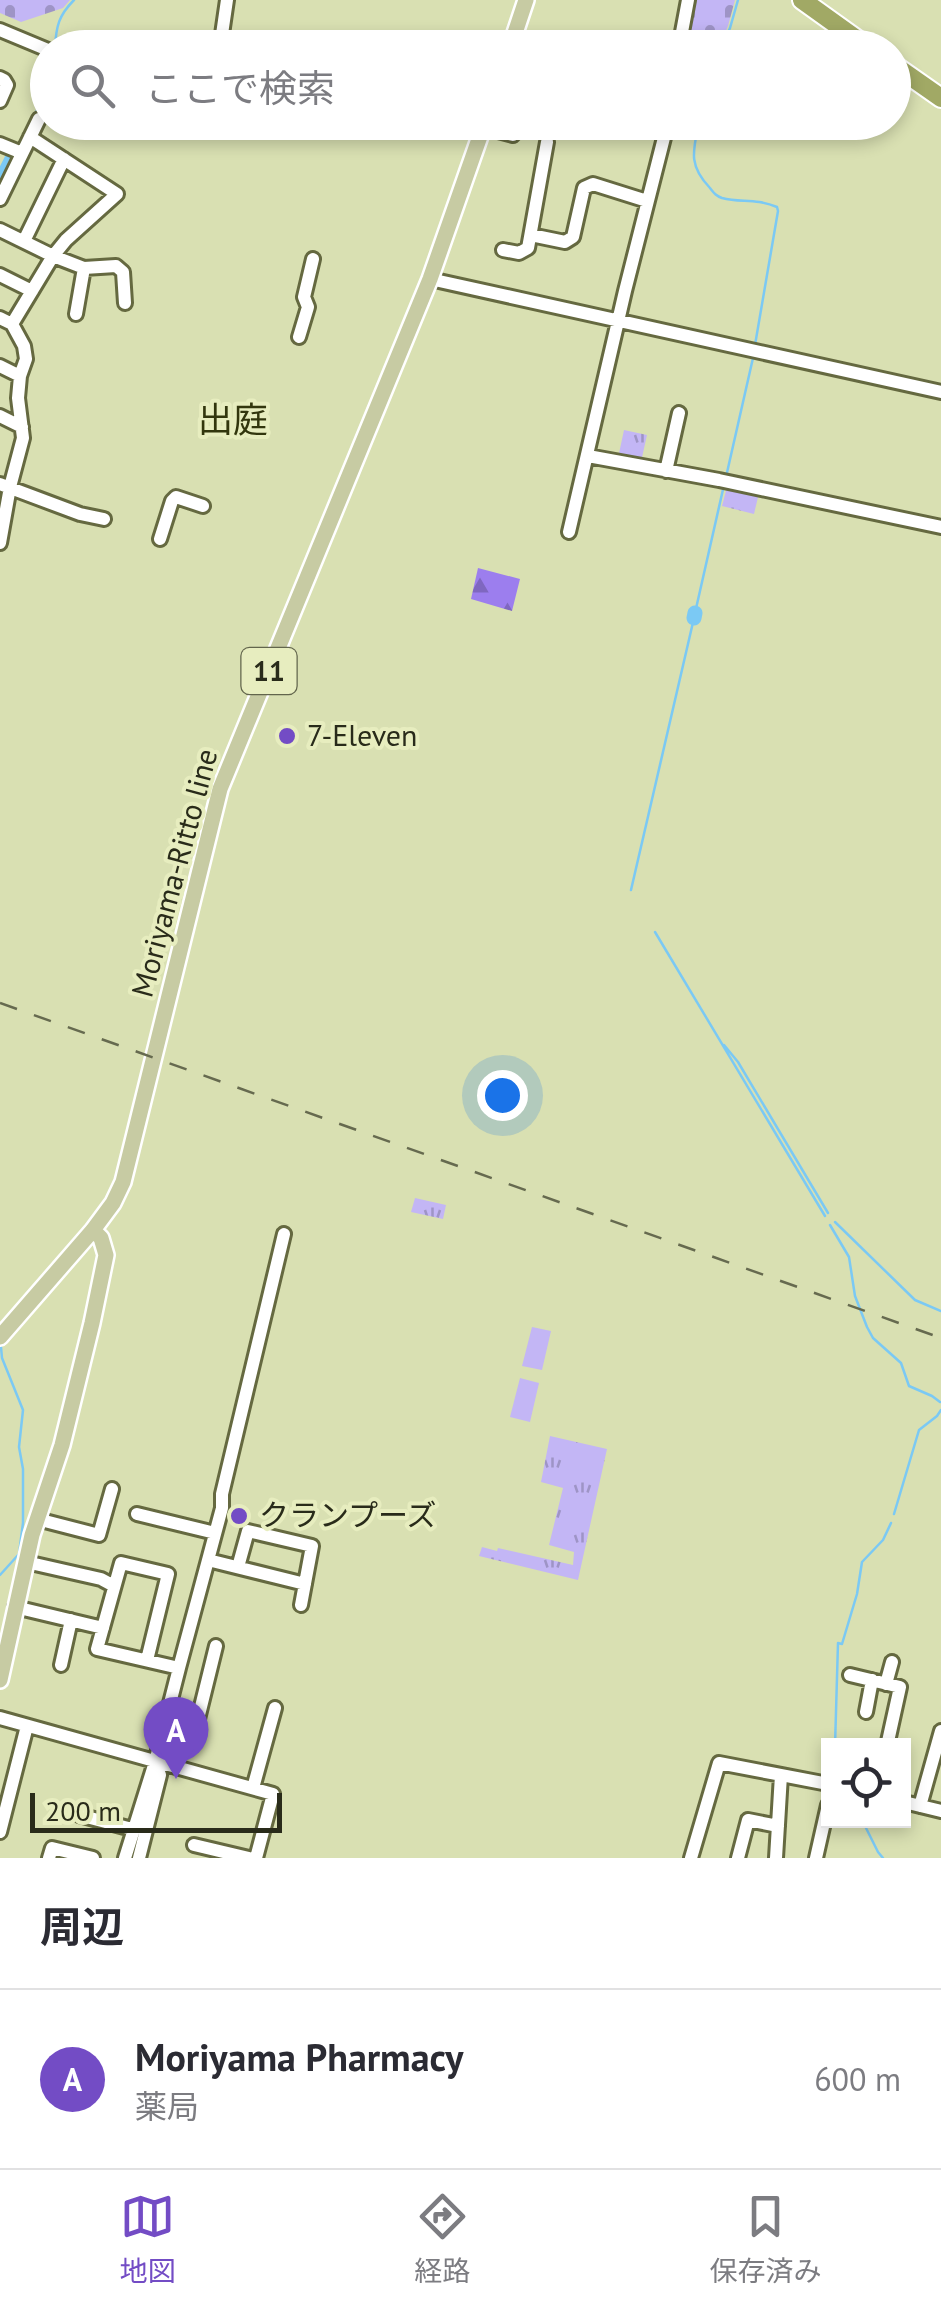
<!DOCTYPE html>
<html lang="ja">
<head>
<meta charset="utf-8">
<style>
	body { margin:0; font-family:"PT Sans","Noto Sans JP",sans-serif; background:#f2f2f3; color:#2b2b33 }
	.controls { position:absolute; right:30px; bottom:30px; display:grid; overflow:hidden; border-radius:0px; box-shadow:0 5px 15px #0003 }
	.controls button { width:90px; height:90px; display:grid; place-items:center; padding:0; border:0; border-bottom:2px solid #e1e1e2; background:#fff; color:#2b2b33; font:50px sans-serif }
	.scale { position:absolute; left:30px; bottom:25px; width:252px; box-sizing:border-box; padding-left:10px; border:5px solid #292b1a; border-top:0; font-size:28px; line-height:35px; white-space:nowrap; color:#292b1a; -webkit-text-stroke:8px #e7edbf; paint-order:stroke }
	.you { position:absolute; left:502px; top:1095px; width:35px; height:35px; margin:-25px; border:8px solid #fff; border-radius:50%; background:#1a73e8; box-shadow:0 0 0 15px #1a73e833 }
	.badge { display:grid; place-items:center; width:65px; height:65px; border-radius:50%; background:#734cc5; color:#fff; font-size:32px; font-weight:700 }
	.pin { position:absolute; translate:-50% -82px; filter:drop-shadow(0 2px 5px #0008) }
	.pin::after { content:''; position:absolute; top:52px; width:35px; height:30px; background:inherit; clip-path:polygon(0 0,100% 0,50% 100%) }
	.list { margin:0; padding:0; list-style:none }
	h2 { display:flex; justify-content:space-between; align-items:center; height:130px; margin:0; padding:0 40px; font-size:42px }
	h2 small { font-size:32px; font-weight:400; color:#7c7c81 }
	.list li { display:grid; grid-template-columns:65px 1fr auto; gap:30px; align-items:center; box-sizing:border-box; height:180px; padding:0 40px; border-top:2px solid #e1e1e2 }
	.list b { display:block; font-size:38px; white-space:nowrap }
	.list p { margin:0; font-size:32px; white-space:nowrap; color:#7c7c81 }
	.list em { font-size:32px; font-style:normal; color:#7c7c81 }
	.icon { flex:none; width:55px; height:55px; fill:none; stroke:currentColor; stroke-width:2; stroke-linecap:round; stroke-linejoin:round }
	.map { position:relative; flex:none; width:941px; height:1858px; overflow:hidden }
	.search { position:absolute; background:#fff; box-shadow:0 5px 15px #0003; left:30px; right:30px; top:30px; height:110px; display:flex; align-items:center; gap:25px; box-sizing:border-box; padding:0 35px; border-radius:55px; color:#7c7c81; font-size:38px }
	.sheet { height:310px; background:#fff }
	nav { display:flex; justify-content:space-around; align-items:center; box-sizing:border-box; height:140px; border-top:2px solid #e1e1e2; background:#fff; font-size:28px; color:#7c7c81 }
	nav a { display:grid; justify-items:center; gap:5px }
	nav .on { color:#734cc5 }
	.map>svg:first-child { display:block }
	.grass { fill:url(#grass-tufts) }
	.forest { fill:url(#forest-firs) }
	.cemetery { fill:url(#cemetery-stones) }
	.pitch { fill:#c3b6f5 }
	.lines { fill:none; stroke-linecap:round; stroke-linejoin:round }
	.stream { stroke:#7bc9f4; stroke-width:2.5 }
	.river { stroke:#7bc9f4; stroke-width:15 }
	.minor-casing { stroke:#656940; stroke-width:18 }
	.major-casing { stroke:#fff; stroke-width:20 }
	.highway-casing { stroke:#fff; stroke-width:22 }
	.minor { stroke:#fff; stroke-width:12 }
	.major { stroke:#c7cba3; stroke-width:15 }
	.highway { stroke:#a1a965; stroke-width:18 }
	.rail { stroke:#666a4f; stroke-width:2.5; stroke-dasharray:18 18; stroke-linecap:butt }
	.poi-dot { fill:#734cc5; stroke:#e7edbf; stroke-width:4 }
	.labels { text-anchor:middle; stroke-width:8; stroke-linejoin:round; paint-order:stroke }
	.shield { fill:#e7edbf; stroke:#62654c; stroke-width:2.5 }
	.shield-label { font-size:28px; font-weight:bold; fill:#292b1a }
	.poi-label { font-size:30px; fill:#292b1a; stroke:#e7edbf; text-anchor:start }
	.street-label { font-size:30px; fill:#292b1a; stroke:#e7edbf }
	.quarter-label { font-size:35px; fill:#32360d; stroke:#e7edbf }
</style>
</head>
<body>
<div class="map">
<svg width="941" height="1858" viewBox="0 0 941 1858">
	<defs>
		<pattern id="grass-tufts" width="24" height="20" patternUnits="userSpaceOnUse" patternTransform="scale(2.5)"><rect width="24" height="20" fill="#c3b6f5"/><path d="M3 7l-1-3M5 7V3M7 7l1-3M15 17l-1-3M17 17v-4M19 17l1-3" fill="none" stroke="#9e94c6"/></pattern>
		<pattern id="forest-firs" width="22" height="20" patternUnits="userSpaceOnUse" patternTransform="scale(2.5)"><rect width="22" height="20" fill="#9c7eee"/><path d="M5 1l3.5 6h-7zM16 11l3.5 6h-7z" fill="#7f67c0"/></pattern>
		<pattern id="cemetery-stones" width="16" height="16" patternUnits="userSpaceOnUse" patternTransform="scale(2.5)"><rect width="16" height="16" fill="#c3b6f5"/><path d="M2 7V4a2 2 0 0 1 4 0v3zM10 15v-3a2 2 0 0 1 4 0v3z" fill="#9e94c6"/></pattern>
	</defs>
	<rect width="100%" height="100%" fill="#d9e0b2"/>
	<!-- grass -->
	<path class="grass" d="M624 430 647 435 641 462 618 458Z
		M727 487 759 493 754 514 722 506Z
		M415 1198 446 1205 443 1219 411 1212Z
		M550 1436 607 1449 578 1580 479 1556 482 1547 497 1551 498 1548 573 1565 574 1552 549 1545 563 1488 541 1482Z"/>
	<!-- forest -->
	<path class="forest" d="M478 568 520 579 512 611 471 599Z"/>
	<!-- cemetery -->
	<path class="cemetery" d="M0 0H70L63 8 21 22 0 13Z
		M694 0H735L728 26 719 47 685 48Z"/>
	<!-- pitch -->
	<path class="pitch" d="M532 1327 551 1331 542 1370 522 1366Z
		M520 1378 539 1383 530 1422 510 1417Z"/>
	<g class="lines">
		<!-- stream -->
		<path class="stream" d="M55 48C56 26 59 15 74 0
			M721 48 730 28 738 0
			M35 114 48 89
			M699 122C693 151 688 165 710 188 714 193 716 196 722 198 741 203 755 198 777 207L778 211 755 345
			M726 477 753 358
			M695 613 724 485
			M631 890 694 618
			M655 932 825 1216
			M724 1045 738 1062 828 1213
			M835 1222 915 1300 941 1311
			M830 1225 849 1257 855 1296 867 1327 873 1338 901 1363 909 1386 932 1396 940 1402
			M894 1514 919 1430 937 1416 941 1410
			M0 1575 19 1554 23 1523V1469L19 1447 23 1410 2 1358 1 1347
			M835 1746 838 1643 842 1644 857 1594 862 1562 883 1540 891 1523
			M862 1820 878 1852 883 1858"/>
		<!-- river -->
		<path class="river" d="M1 181 14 155
			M694 618 695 613"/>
		<defs>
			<path id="minor" d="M0 30 48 50
				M220 48 227 0
				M679 48 688 0
				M0 78 4 80 7 85 0 101
				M483 127 513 135
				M0 144 22 153
				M0 199 39 119
				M0 230 53 256 84 268 116 266 123 272 125 303
				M531 235 565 242 573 237 584 188 593 184 647 201
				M24 241 64 159
				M503 250 519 253 528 248 547 142
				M0 275 32 291
				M430 279 941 392
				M76 314 84 268
				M0 318 12 324 24 346 26 359 20 376 18 398 23 438 10 487 0 543
				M12 324 53 256 66 240 117 194 30 137
				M299 337 308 307 304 297 313 259
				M0 366 20 376
				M0 416 22 427
				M588 456 719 480 941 527
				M666 471 679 413
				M0 484 80 514 104 519
				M569 532 625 291 668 122
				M160 539 172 501 176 497 203 506
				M137 1514 215 1533
				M37 1519 99 1535 112 1489
				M208 1560 305 1584
				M26 1562 101 1579 114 1586
				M238 1567 248 1531 312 1546 301 1605
				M15 1607 103 1628
				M61 1665 71 1620
				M179 1668 222 1508V1494L284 1234
				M850 1675 900 1687 887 1746
				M886 1684 892 1662
				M866 1712 872 1680
				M0 1718 273 1794 256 1858
				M166 1719 196 1727 216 1646
				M253 1788 275 1708
				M904 1802 941 1811
				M920 1806 941 1731
				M79 1815 132 1829
				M0 1832 27 1726
				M194 1845 249 1858
				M49 1858 52 1848 93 1858
				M125 1858 155 1762 179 1668 97 1649 121 1563 168 1574 147 1660
				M139 1858 160 1775 155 1762
				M691 1858 719 1763 828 1784
				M738 1858 748 1820 778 1826
				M776 1858 781 1775
				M816 1858 828 1805"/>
			<path id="major" d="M510 48 526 0
				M0 1337 93 1230 113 1203 123 1182 220 789 430 279 485 122
				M0 1680 32 1535 62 1445 92 1323 106 1255 101 1238 93 1230"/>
			<path id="highway" d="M802 0 869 48
				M894 65 941 98"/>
		</defs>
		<!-- minor casing -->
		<use href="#minor" class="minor-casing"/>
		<!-- major casing -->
		<use href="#major" class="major-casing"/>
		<!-- highway casing -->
		<use href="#highway" class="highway-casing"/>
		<!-- minor -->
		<use href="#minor" class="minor"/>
		<!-- major -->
		<use href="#major" class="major"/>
		<!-- highway -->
		<use href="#highway" class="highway"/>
		<!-- rail -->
		<path class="rail" d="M0 1003 941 1338"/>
	</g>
	<!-- markers -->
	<g class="poi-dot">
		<circle cx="287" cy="736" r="10"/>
		<circle cx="239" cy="1516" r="10"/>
	</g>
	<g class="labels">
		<!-- shield labels -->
		<rect class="shield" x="241.5" y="648" width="55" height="46" rx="8"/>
		<g class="shield-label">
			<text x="269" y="681">11</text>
		</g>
		<!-- poi labels -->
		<g class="poi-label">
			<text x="307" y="746">7-Eleven</text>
			<text x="259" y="1526">クランプーズ</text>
		</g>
		<!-- street labels -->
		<g class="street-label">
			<text transform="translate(175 873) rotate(-75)" y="10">Moriyama-Ritto line</text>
		</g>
		<!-- quarter labels -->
		<g class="quarter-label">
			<text x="233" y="432">出庭</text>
		</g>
	</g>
</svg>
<div class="controls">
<button><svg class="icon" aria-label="locate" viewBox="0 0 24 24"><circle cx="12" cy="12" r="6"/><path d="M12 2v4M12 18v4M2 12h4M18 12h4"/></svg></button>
</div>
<div class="scale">200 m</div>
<div class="you"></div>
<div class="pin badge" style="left:176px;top:1779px">A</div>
<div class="search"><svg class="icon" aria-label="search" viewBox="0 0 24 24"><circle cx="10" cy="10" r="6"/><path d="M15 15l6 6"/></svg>ここで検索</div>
</div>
<section class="sheet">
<h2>周辺<small></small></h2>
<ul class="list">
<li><span class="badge">A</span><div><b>Moriyama Pharmacy</b><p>薬局</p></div><em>600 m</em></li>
</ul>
</section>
<nav>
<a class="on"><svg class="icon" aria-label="map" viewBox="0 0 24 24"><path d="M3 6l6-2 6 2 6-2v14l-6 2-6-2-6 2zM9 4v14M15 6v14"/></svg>地図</a>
<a><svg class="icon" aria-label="directions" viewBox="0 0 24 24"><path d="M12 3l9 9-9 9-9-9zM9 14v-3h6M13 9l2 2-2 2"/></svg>経路</a>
<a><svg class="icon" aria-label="saved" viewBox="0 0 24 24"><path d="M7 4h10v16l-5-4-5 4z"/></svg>保存済み</a>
</nav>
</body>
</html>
